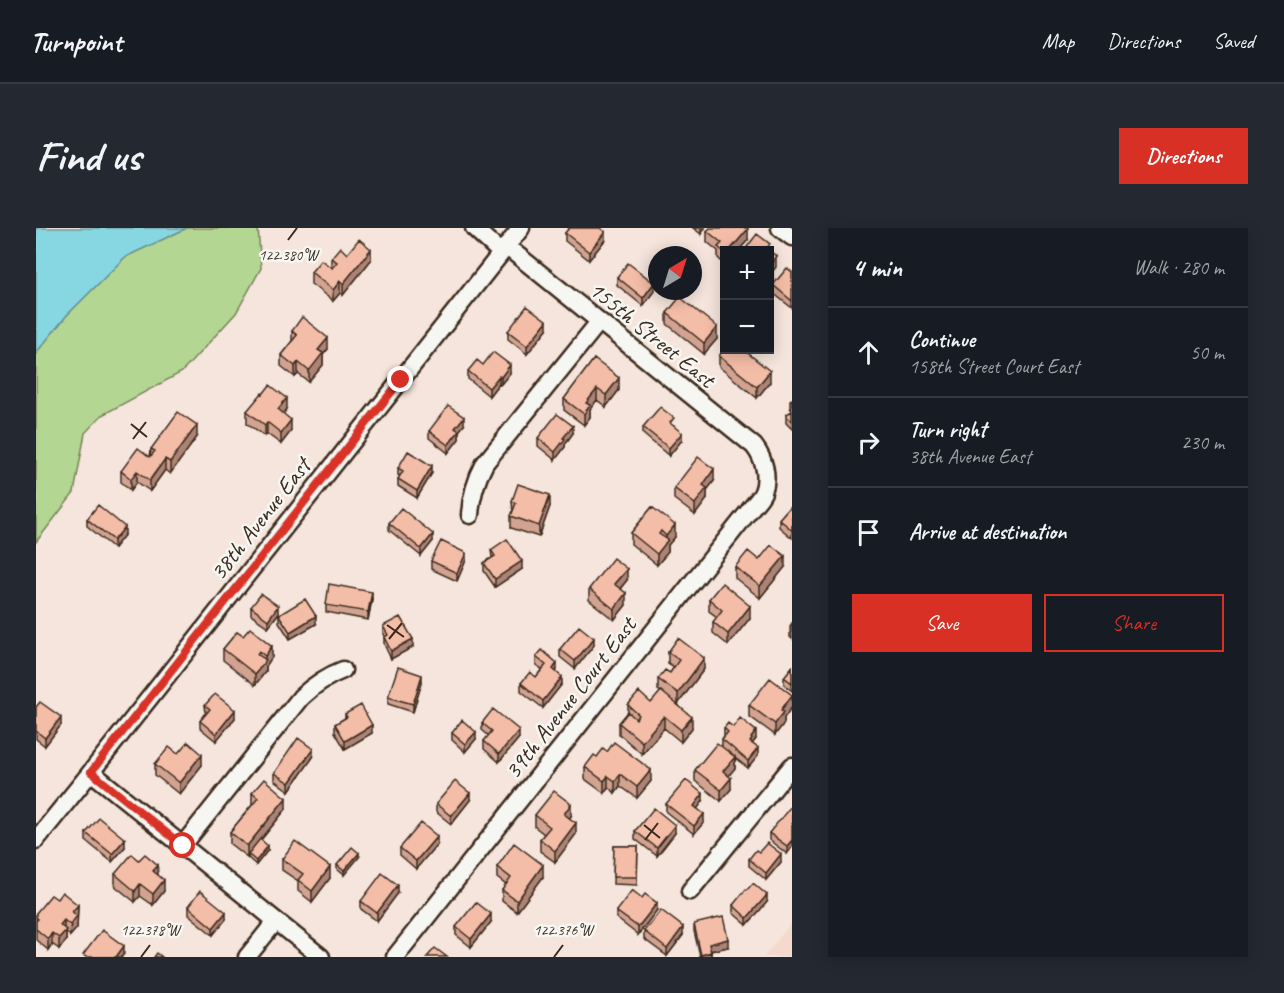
<!DOCTYPE html>
<html lang="en">
<head>
<meta charset="utf-8">
<style>
	body { margin:0; font-family:Caveat,sans-serif; background:#242831; color:#f1f3f6 }
	.controls { position:absolute; right:18px; top:18px; display:grid; overflow:hidden; border-radius:0px; box-shadow:0 3px 15px #0003 }
	.controls button { width:54px; height:54px; display:grid; place-items:center; padding:0; border:0; border-bottom:2px solid #363941; background:#171b24; color:#f1f3f6; font:30px sans-serif }
	.compass { position:absolute; left:612px; top:18px; width:54px; height:54px; border-radius:50%; background:#171b24; box-shadow:0 3px 15px #0003; rotate:38deg }
	.stop { position:absolute; width:18px; height:18px; margin:-14px; border:4px solid #d93025; border-radius:50%; background:#fff }
	.stop.end { background:#d93025; border-color:#fff; box-shadow:0 2px 6px #0008 }
	.list { margin:0; padding:0; list-style:none }
	h2 { display:flex; justify-content:space-between; align-items:center; height:78px; margin:0; padding:0 24px; font-size:26px }
	h2 small { font-size:20px; font-weight:400; color:#9ea1a6 }
	.list li { display:grid; grid-template-columns:39px 1fr auto; gap:18px; align-items:center; box-sizing:border-box; height:90px; padding:0 24px; border-top:2px solid #363941 }
	.list b { display:block; font-size:22px; white-space:nowrap }
	.list p { margin:0; font-size:20px; white-space:nowrap; color:#9ea1a6 }
	.list em { font-size:20px; font-style:normal; color:#9ea1a6 }
	.actions { display:flex; gap:12px; padding:18px 24px }
	.actions a { flex:1; padding:14px 0; border:2px solid #d93025; border-radius:0px; text-align:center; font-size:21px; color:#d93025 }
	.actions .main { background:#d93025; color:#fff }
	.icon { flex:none; width:33px; height:33px; fill:none; stroke:currentColor; stroke-width:2; stroke-linecap:round; stroke-linejoin:round }
	.map { position:relative; flex:none; width:756px; height:729px; overflow:hidden; border-radius:0px }
	header { display:flex; align-items:center; gap:36px; box-sizing:border-box; height:84px; padding:0 30px; background:#171b24; border-bottom:2px solid #363941 }
	header strong { font-size:28px }
	nav { display:flex; gap:33px; margin-inline-start:auto; font-size:21px }
	.intro { display:flex; align-items:center; justify-content:space-between; box-sizing:border-box; height:144px; padding:0 36px }
	h1 { margin:0; font-size:42px }
	.button { padding:15px 27px; border-radius:0px; background:#d93025; color:#fff; font-size:21px; font-weight:700 }
	main { display:flex; gap:36px; padding:0 36px }
	aside { flex:1; background:#171b24; border-radius:0px; box-shadow:0 3px 15px #0003 }
	.map>svg:first-child { display:block }
	.built { fill:#f5d9cc }
	.green { fill:#b3d792; stroke:#778058; stroke-width:1.5 }
	.water { fill:#87d7e3; stroke:#699294; stroke-width:1.5 }
	.lines { fill:none; stroke-linecap:round; stroke-linejoin:round }
	.minor-casing { stroke:#3b2a1e; stroke-width:21 }
	.minor { stroke:#f6f6f2; stroke-width:16 }
	.wall { fill:#d2a390; stroke:#3b2a1e; stroke-width:1.5 }
	.shaded-wall { fill:#ab8476; stroke:#3b2a1e; stroke-width:1.5 }
	.building { fill:#f4bda8; stroke:#3b2a1e; stroke-width:1.5 }
	.route { stroke:#d93025; stroke-width:8 }
	.ticks { fill:none; stroke:#3b2a1e; stroke-width:2 }
	.labels { text-anchor:middle; stroke-width:5; stroke-linejoin:round; paint-order:stroke }
	.street-label { font-size:24px; fill:#3b2a1e; stroke:#f6f6f2 }
	.ticks-label { font-size:15px; text-anchor:middle; fill:#3b2a1e; stroke:#f6f6f2; stroke-width:5; stroke-linejoin:round; paint-order:stroke }
</style>
</head>
<body>
<header>
<strong>Turnpoint</strong>
<nav><a>Map</a><a>Directions</a><a>Saved</a></nav>
</header>
<div class="intro"><h1>Find us</h1><a class="button">Directions</a></div>
<main>
<div class="map">
<svg width="756" height="729" viewBox="0 0 756 729">
	<rect width="100%" height="100%" fill="#f5e5dc"/>
	<filter id="ink" filterUnits="userSpaceOnUse"><feTurbulence type="fractalNoise" baseFrequency=".0167" numOctaves="2"/><feDisplacementMap in="SourceGraphic" scale="12" xChannelSelector="R" yChannelSelector="G"/><feConvolveMatrix kernelMatrix="1 2 1 2 8 2 1 2 1" color-interpolation-filters="sRGB"/></filter>
	<g filter="url(#ink)">
		<!-- built -->
		<path class="built" d="M756 694V729H728Z"/>
		<!-- green -->
		<path class="green" d="M151 0H222L225 40 200 85 146 144 66 187 49 205 38 265 0 314V125L31 87 89 29Z"/>
		<!-- water -->
		<path class="water" d="M0 0H151L89 29 31 87 0 125Z"/>
		<g class="lines">
			<defs>
				<path id="minor" d="M438 0 465 25
					M744 0 756 9
					M434 287C435 269 440 252 449 235L563 94
					M55 544 285 729
					M0 612 55 544 485 0
					M147 617 265 469C278 457 291 448 307 442
					M654 663 756 538
					M211 729 240 693
					M359 729 713 283C717 277 724 271 727 264 733 248 728 231 718 218L470 18"/>
			</defs>
			<!-- minor casing -->
			<use href="#minor" class="minor-casing"/>
			<!-- minor -->
			<use href="#minor" class="minor"/>
		</g>
		<!-- wall -->
		<path class="wall" d="M657 0H669L665 6Z
			M671 3 712 12 703 22H688V36L682 30V23L671 14Z
			M529 5 569 12 553 32 529 13Z
			M311 26 335 32 307 67 304 65 297 73 275 56V44L295 40V30Z
			M756 44V80L737 65V57Z
			M581 49 618 63 607 78 581 57Z
			M631 85 681 111 668 126 631 96Z
			M511 101 491 126 472 111V103Z
			M256 103 292 121 287 127V137L273 154 262 146 259 149 245 138V127L256 113Z
			M683 128 734 154 721 170 683 139Z
			M558 131 583 162 570 179 561 172 554 181V189L548 197 528 182V171Z
			M447 137 474 145 465 156 463 155 453 168 432 151V143Z
			M756 171V182L754 180V172Z
			M251 181 247 186 255 203 245 216 231 206 229 208 211 195V183Z
			M756 183V201L750 195V187Z
			M428 197 423 203V211L412 225 393 210V203Z
			M638 198 646 212 633 228 607 206V199Z
			M537 205 529 216V219L519 232 502 218V210Z
			M161 209 134 246 129 242 114 263 101 254 95 262 85 254V243L114 229 115 221Z
			M362 240 396 245 381 270 362 258V251L364 248 362 247Z
			M678 253 671 262V271L659 287 638 271V260Z
			M476 273 514 278 503 309 475 300V288L477 285Z
			M756 276V310L743 299V291Z
			M616 279 639 309 632 317V324L621 337 595 316V305Z
			M51 291 89 306 78 320 51 298Z
			M353 295 397 313 385 328 353 302Z
			M455 322 486 341 459 359 448 343V335L456 330Z
			M430 332 421 353 395 341V333Z
			M699 339H749L724 370 699 350Z
			M591 352 584 361 590 377 578 392 553 372V361Z
			M336 371 332 392 290 384V377Z
			M673 371 714 390 692 417 677 405V394L681 389 673 383Z
			M215 379 242 386 232 399 215 387Z
			M243 387 280 396 254 411 243 394Z
			M756 395V411L754 409V398Z
			M347 398 377 419 355 431 348 416V408L347 406Z
			M201 404 236 429 230 438V443L219 457 187 432V421Z
			M558 417 539 441 524 429V421Z
			M632 424 668 441 642 476 656 500 645 514 628 500 606 526 583 506V495L592 484V477L615 475 625 464 622 462V451L634 445 638 439 632 435Z
			M500 429 521 442 520 444 526 456 507 480 485 463V455L500 449 506 441 500 437Z
			M756 439V463L748 456V449Z
			M386 454 377 484 352 476V469Z
			M169 477 199 490 180 513 164 500V493L170 485Z
			M713 477 748 490V495L739 507 713 488Z
			M0 479 25 497 9 518 0 511Z
			M309 486 336 505 309 521 299 504V496L309 490Z
			M446 495 483 510 463 534 448 521V513L453 508 446 502Z
			M697 499 720 511 716 516 722 528 712 540 699 530V540L692 548 695 561 685 573 659 553V542L686 518V511L688 508V500Z
			M416 505 440 511 429 524 416 512Z
			M142 526 166 537 143 566 119 547V536Z
			M277 529 253 563 238 552V545Z
			M561 529 615 553 601 570 584 558 579 565 572 559 568 565 549 551V539Z
			M216 565 250 581 225 612 232 622 220 637 212 630V628L211 629 194 616V604L216 577Z
			M434 572 415 596 400 584V576Z
			M667 573 661 581 668 594 658 606 630 584V576Z
			M756 579V619L751 626 733 612V605Z
			M499 587 535 588 533 590 540 606 519 634 504 623V611L508 606 499 599Z
			M599 603 639 605 621 628 599 611Z
			M50 605 89 619 76 634 50 613Z
			M401 616 380 641 364 627V620Z
			M578 618H602L601 657 577 656Z
			M723 624 745 634 730 652 713 638V631Z
			M323 629 308 647 301 641V637Z
			M246 631 294 650 276 674 262 663V653L246 642Z
			M461 639 507 649 481 684 466 673V662L470 657 461 650Z
			M79 646 122 647 128 663 117 677 104 668 99 674 79 658Z
			M362 665 341 693 325 681V673Z
			M606 670 621 682 602 707 580 690V683Z
			M21 671 42 677 41 700 34 708 30 704V713L23 721 16 716 12 722 0 712V685Z
			M731 674 711 697 697 685V677Z
			M152 679 190 691 177 707 152 687Z
			M455 694 435 719 420 707V699Z
			M658 696 692 719 675 723V729H664L658 703Z
			M608 703 647 707 631 728 608 711Z"/>
		<!-- shaded-wall -->
		<path class="shaded-wall" d="M665 0H669L665 6Z
			M712 1V12L703 22H694Z
			M569 4V12L553 32V24Z
			M335 21V32L307 67V56Z
			M740 28V39L737 43V53L734 58V37Z
			M304 53V65L297 73V62Z
			M618 55V63L607 78V70Z
			M511 93V101L491 126V118Z
			M681 99V111L668 126V115Z
			M292 110V121L287 127V137L273 154V143L282 122Z
			M262 134V146L259 149V138Z
			M474 137V145L465 156V149Z
			M734 143V154L721 170V159Z
			M463 148V155L453 168V160Z
			M583 150V162L570 179V167Z
			M561 161V172L554 181V189L548 197V186L550 175Z
			M251 170V181L242 193V181Z
			M428 189V197L419 208V200Z
			M255 192V203L245 216V205Z
			M231 194V206L229 208V197Z
			M161 197V209L134 246V234Z
			M537 198V205L529 216V219L519 232V224L527 210Z
			M423 203V211L412 225V217Z
			M646 205V212L633 228V220Z
			M129 231V242L114 263V252Z
			M396 238V245L381 270V263Z
			M678 241V253L671 262V271L659 287V276L667 257Z
			M101 243V254L95 262V251Z
			M514 267V278L503 309V298Z
			M639 297V309L632 317V324L621 337V326L630 314V308Z
			M89 299V306L78 320V312Z
			M397 306V313L385 328V321Z
			M430 325V332L421 353V345Z
			M749 328V339L724 370V358Z
			M486 333V341L459 359V351Z
			M591 341V352L578 368V356Z
			M336 364V371L332 392V384Z
			M590 365V377L578 392V381Z
			M242 378V386L232 399V392Z
			M714 378V390L692 417V406Z
			M280 388V396L254 411V404Z
			M558 410V417L539 441V433Z
			M377 411V419L355 431V423Z
			M236 418V429L230 438V443L219 457V446L229 433V428Z
			M668 430V441L642 476V465Z
			M521 435V442L517 448V441Z
			M386 447V454L377 484V476Z
			M526 449V456L507 480V473Z
			M756 468V479L748 490V495L739 507V496L745 482Z
			M199 482V490L180 513V506Z
			M628 488V500L606 526V514Z
			M25 489V497L9 518V510Z
			M656 489V500L645 514V502Z
			M336 497V505L309 521V513Z
			M483 502V510L463 534V526Z
			M720 503V511L716 516 714 521 715 510Z
			M440 504V511L429 524V516Z
			M722 520V528L712 540V533Z
			M277 521V529L253 563V555Z
			M166 526V537L143 566V555Z
			M699 529V540L687 555V543Z
			M615 542V553L601 570V559Z
			M584 546V558L579 565V553Z
			M572 548V559L568 565V553Z
			M695 550V561L685 573V562Z
			M434 565V572L415 596V588Z
			M667 566V573L658 585V578Z
			M250 570V581L212 627V626L211 629V618Z
			M535 576V588L528 597V586Z
			M668 586V594L658 606V598Z
			M540 595V606L519 634V623Z
			M639 597V605L621 628V620Z
			M401 608V616L380 641V633Z
			M89 611V619L76 634V626Z
			M756 612V619L751 626V618Z
			M232 618V622L220 637V633Z
			M323 625V629L308 647V643Z
			M745 626V634L730 652V645Z
			M122 637V648L117 643Z
			M507 637V649L481 684V673Z
			M294 639V650L276 674V663Z
			M128 652V663L117 677V666Z
			M104 656V668L99 674V663Z
			M362 657V665L341 693V685Z
			M731 667V674L711 697V690Z
			M621 675V682L602 707V699Z
			M42 677 41 700 34 708 36 684Z
			M190 684V691L177 707V700Z
			M455 686V694L435 719V711Z
			M28 692V703L24 697Z
			M647 699V707L631 728V721Z
			M30 702V713L23 721V710Z
			M16 705V716L12 722V711Z
			M692 711V719L673 723V716Z
			M88 718V726L85 729H80Z
			M675 724V729H665V727Z"/>
		<!-- building -->
		<path class="building" d="M533 0H564L569 4 553 24 529 5Z
			M674 0H711L712 1 694 22H688V24L682 19 686 15 671 3Z
			M721 6 734 16 730 21 733 22H713V21L711 19Z
			M323 11 335 21 307 56 304 53 297 62 275 44 285 32 296 40 301 34 295 30 304 19 311 26Z
			M734 23 740 28 734 37Z
			M592 35 618 55 607 70 581 49Z
			M734 39 737 42 734 47Z
			M751 40 756 44V73L737 57Z
			M644 69 681 99 668 115 631 85Z
			M491 78 511 93 491 118 472 103Z
			M266 89 292 110 282 122 287 125 273 143 262 134 259 138 245 127 261 107 256 103Z
			M688 121 708 122 734 143 721 159 683 128Z
			M457 124 474 137 465 149 463 148 453 160 432 143 441 132 447 137Z
			M558 131 583 150 570 167 561 161 550 175 554 177 548 186 528 171Z
			M234 157 251 170 242 181 255 192 245 205 231 194 229 197 211 183 226 165 227 166Z
			M412 178 428 189 419 200 423 203 412 217 393 203Z
			M624 179 638 190 634 195 646 205 633 220 607 199Z
			M756 183V194L750 187Z
			M142 184 161 197 134 234 129 231 114 252 101 243 95 251 85 243 102 220 114 229 119 223 115 221Z
			M521 186 537 198 527 210 529 211 519 224 502 210Z
			M372 223 396 238 381 263 362 251 367 243 362 240Z
			M662 229 678 241 667 257 671 260 659 276 638 260Z
			M482 256 514 267 503 298 475 288 480 275 476 273Z
			M756 276V302L743 291Z
			M62 277 89 299 78 312 51 291Z
			M616 279 639 297 630 308 625 303 623 306 632 312 621 326 595 305Z
			M365 280 397 306 385 321 353 295Z
			M471 311 486 333 459 351 448 335 459 328 455 322Z
			M405 313 430 325 421 345 395 333Z
			M735 317 749 328 724 358 699 339 712 323 723 332Z
			M577 330 591 341 578 356 590 365 578 381 553 361Z
			M686 355 714 378 692 406 677 394 686 382 673 371Z
			M293 356 336 364 332 384 290 377Z
			M225 366 242 378 232 392 215 379Z
			M269 371 280 388 254 404 243 387Z
			M364 389 377 411 355 423 348 409 352 407 347 398Z
			M543 398 558 410 539 433 524 421Z
			M214 400 236 418 229 428 223 423 221 426 230 432 219 446 187 421 201 404 207 408Z
			M642 410 668 430 642 465 622 451 629 442 634 445 643 432 632 424Z
			M506 422 521 435 517 441 526 449 507 473 485 455 494 444 500 449 510 437 500 429Z
			M362 439 386 447 377 476 352 469Z
			M756 439V455L748 449Z
			M734 450 756 467 745 482 748 484 739 496 713 477Z
			M625 463 656 489 645 502 628 488 606 514 583 495 592 484 600 491 603 487 592 477 603 464 615 475Z
			M179 466 199 482 180 506 164 493 174 481 169 477Z
			M4 474 25 489 9 510 0 503V479Z
			M325 477 336 497 309 513 299 496 311 489 309 486Z
			M457 481 483 502 463 526 448 513 456 503 446 495Z
			M704 490 720 503 715 510 716 511 714 514 722 520 712 533 686 511 692 504 688 500 692 495 697 499Z
			M426 492 440 504 429 516 416 505Z
			M262 510 277 521 253 555 238 545Z
			M152 514 166 526 143 555 119 536 133 519 142 526Z
			M578 514 615 542 601 559 584 546 579 553 572 548 568 553 549 539 558 527 561 529 567 521 571 524Z
			M681 515 699 529 687 543 695 550 685 562 659 542Z
			M228 551 250 570 211 618 194 604 222 570 216 565Z
			M650 552 667 566 658 578 668 586 658 598 630 576Z
			M419 553 434 565 415 588 400 576Z
			M518 563 535 576 528 586 540 595 519 623 504 611 514 599 499 587Z
			M755 578 756 579V612L751 618 733 605Z
			M618 580 639 597 621 620 599 603Z
			M63 590 89 611 76 626 50 605Z
			M385 595 401 608 380 633 364 620Z
			M224 611 232 618 220 633 212 626Z
			M259 613 294 639 276 663 262 652 267 646 246 631Z
			M478 615 507 637 481 673 466 662 475 650 461 639Z
			M731 615 745 626 730 645 713 631 720 622 723 624Z
			M578 618H602L601 649H577Z
			M316 619 323 625 308 643 301 637Z
			M96 626 103 632 109 626 122 637 117 643 128 652 117 666 104 656 99 663 79 646Z
			M346 645 362 657 341 685 325 673Z
			M717 655 731 667 711 690 697 677 710 661 711 662Z
			M596 662 606 670 609 666 621 675 602 699 580 683Z
			M164 663 190 684 177 700 152 679Z
			M26 664 42 677 36 684 41 688 34 697 28 692 24 697 30 702 23 710 16 705 12 711 0 701V693L2 691 0 689V685L15 667 21 671Z
			M440 674 455 686 435 711 420 699Z
			M625 682 647 699 631 721 608 703Z
			M687 689 692 711 673 716 675 724 665 727 658 696Z
			M66 702 88 718 80 729H50L47 727Z
			M399 720 411 729H391Z
			M121 725 126 729H118Z"/>
	</g>
	<g class="lines" filter="url(#ink)">
		<!-- route -->
		<path class="route" d="M147 618 55 544 365 152"/>
	</g>
	<!-- ticks -->
	<path class="ticks" d="M252 12 261 0M95 196 111 209M97 211 110 194M351 397 368 409M353 411 366 395M608 597 624 610M609 612 622 595M105 729 114 717M518 729 527 717"/>
	<g class="labels">
		<!-- street labels -->
		<g class="street-label">
			<text transform="translate(616 106) rotate(39)" y="8">155th Street East</text>
			<text transform="translate(224 291) rotate(-52)" y="8">38th Avenue East</text>
			<text transform="translate(534 470) rotate(-52)" y="8">39th Avenue Court East</text>
		</g>
	</g>
	<g class="ticks-label">
		<text x="252" y="32">122.380°W</text>
		<text x="114" y="707">122.378°W</text>
		<text x="527" y="707">122.376°W</text>
	</g>
</svg>
<div class="controls">
<button>+</button>
<button>−</button>
</div>
<svg class="compass" viewBox="-18 -18 36 36"><path d="M0-13l5 13h-10z" fill="#e53935"/><path d="M0 13l5-13h-10z" fill="#9ea1a6"/></svg>
<div class="stop" style="left:147px;top:618px"></div>
<div class="stop end" style="left:365px;top:152px"></div>
</div>
<aside>
<h2>4 min<small>Walk · 280 m</small></h2>
<ul class="list">
<li><svg class="icon" aria-label="ahead" viewBox="0 0 24 24"><path d="M12 20V5M6 11l6-6 6 6"/></svg><div><b>Continue</b><p>158th Street Court East</p></div><em>50 m</em></li>
<li><svg class="icon" aria-label="right" viewBox="0 0 24 24"><path d="M7 20v-9h11M14 6l5 5-5 5"/></svg><div><b>Turn right</b><p>38th Avenue East</p></div><em>230 m</em></li>
<li><svg class="icon" aria-label="arrive" viewBox="0 0 24 24"><path d="M6 21V4h12l-3 4 3 4H6"/></svg><div><b>Arrive at destination</b></div></li>
</ul>
<div class="actions"><a class="main">Save</a><a>Share</a></div>
</aside>
</main>
</body>
</html>
